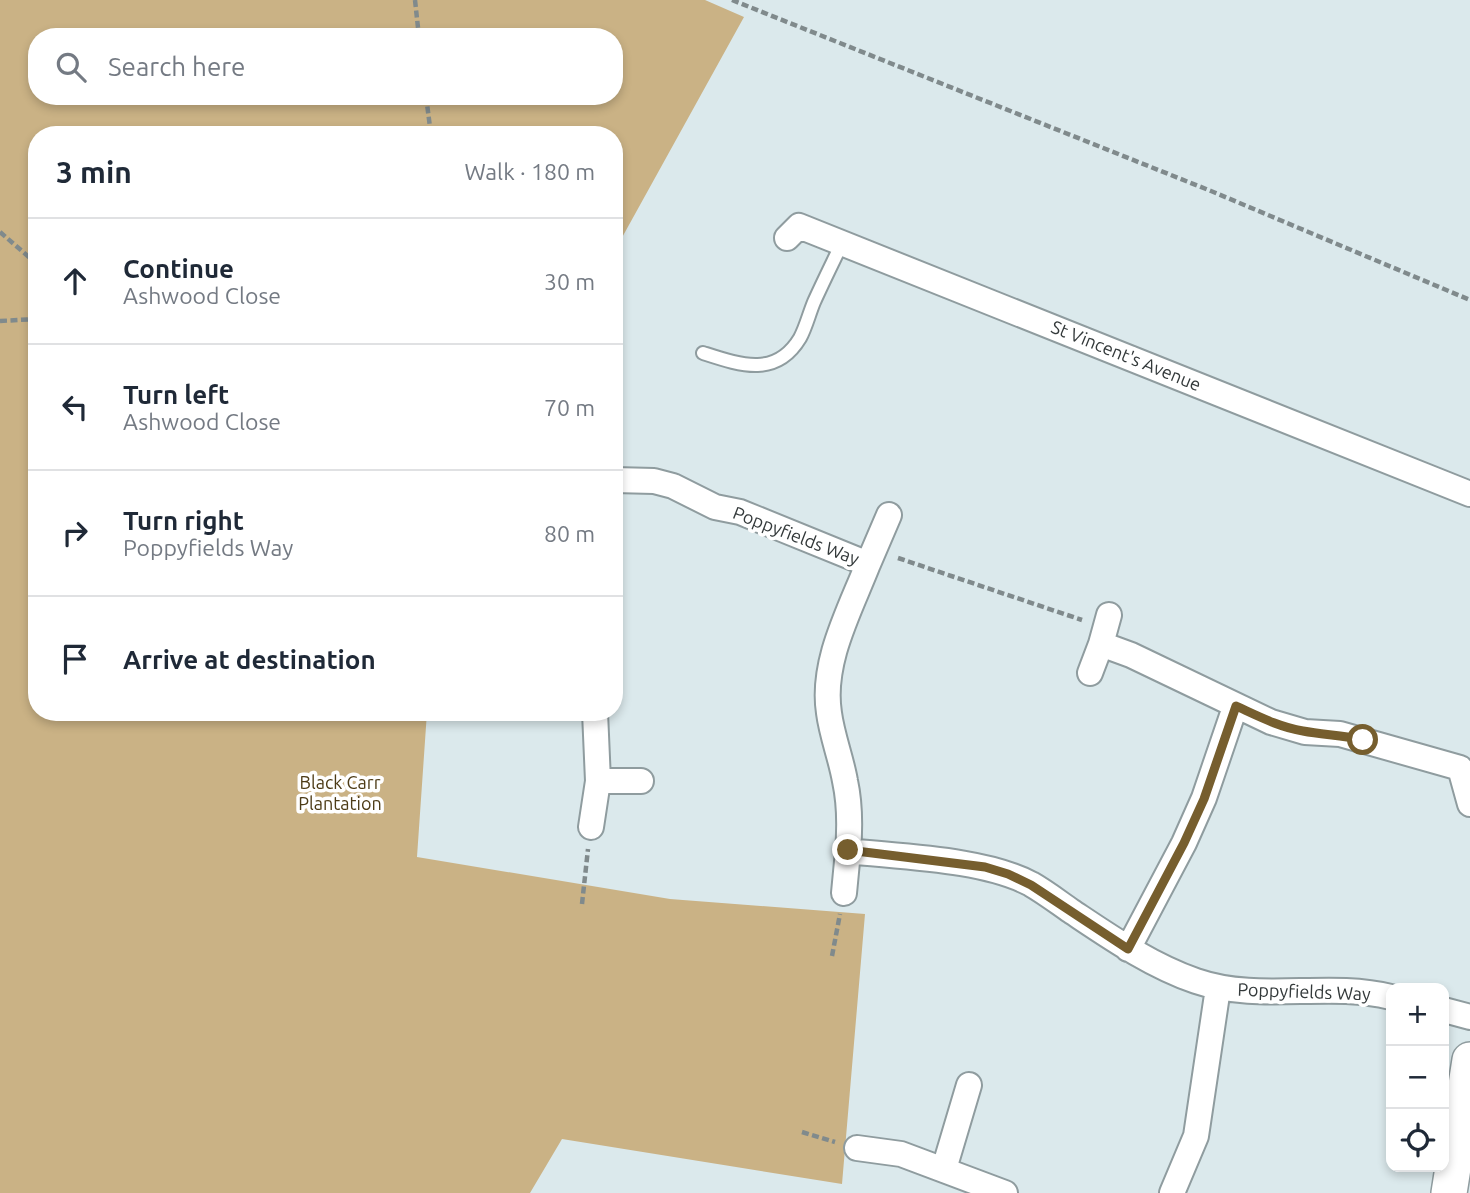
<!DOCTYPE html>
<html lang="en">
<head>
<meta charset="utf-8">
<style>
	body { margin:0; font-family:Ubuntu,sans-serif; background:#f2f2f3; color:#1f2937 }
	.controls { position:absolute; right:21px; bottom:21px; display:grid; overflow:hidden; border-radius:14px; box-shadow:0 4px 10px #0003 }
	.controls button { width:63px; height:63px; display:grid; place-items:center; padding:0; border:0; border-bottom:2px solid #e0e1e3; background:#fff; color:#1f2937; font:35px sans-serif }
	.stop { position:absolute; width:21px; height:21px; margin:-16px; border:5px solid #765e2e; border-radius:50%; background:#fff }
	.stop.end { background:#765e2e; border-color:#fff; box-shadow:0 2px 7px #0008 }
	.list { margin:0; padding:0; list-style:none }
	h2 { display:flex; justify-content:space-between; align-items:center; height:91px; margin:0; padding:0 28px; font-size:30px }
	h2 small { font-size:23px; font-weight:400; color:#747a83 }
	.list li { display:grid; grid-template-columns:46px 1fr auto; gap:21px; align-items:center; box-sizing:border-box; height:126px; padding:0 28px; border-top:2px solid #e0e1e3 }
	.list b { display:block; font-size:26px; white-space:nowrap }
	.list p { margin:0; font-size:23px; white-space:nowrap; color:#747a83 }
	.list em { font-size:23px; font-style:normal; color:#747a83 }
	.icon { flex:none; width:38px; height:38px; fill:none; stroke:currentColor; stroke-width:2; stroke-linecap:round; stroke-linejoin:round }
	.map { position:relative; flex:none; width:1470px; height:1193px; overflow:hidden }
	.search { position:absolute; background:#fff; box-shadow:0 4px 10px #0003; left:28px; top:28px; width:595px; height:77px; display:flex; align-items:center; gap:18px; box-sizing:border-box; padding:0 24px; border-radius:28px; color:#747a83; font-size:26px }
	.panel { position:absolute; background:#fff; box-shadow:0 4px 10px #0003; left:28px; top:126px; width:595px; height:595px; border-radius:28px }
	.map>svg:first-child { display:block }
	.green { fill:#cab285; fill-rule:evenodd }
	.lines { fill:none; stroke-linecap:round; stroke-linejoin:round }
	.service-casing { stroke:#8f9c9f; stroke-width:16 }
	.minor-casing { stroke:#8f9c9f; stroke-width:28 }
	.secondary-casing { stroke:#8f9c9f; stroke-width:38 }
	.path { stroke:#808a8c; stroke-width:4.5; stroke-dasharray:7 3.5; stroke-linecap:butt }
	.service { stroke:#fff; stroke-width:12 }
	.minor { stroke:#fff; stroke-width:24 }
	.secondary { stroke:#fff; stroke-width:35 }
	.route { stroke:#765e2e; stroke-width:9 }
	.labels { text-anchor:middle; stroke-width:7; stroke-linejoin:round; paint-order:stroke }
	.street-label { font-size:18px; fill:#33393a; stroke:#fff }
	.park-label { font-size:18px; fill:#4d3b16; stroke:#fff }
</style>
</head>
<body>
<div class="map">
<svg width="1470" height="1193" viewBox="0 0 1470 1193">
	<rect width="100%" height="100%" fill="#dbe9ec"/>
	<!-- green -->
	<path class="green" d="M0 0H705L744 17 614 252V135H37V712H427L417 857 670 899 865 914 842 1184 562 1139 530 1193H0ZM37 37H614V96H37Z"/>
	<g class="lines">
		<defs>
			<path id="service" d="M703 353C740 365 776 378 800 338 806 327 809 314 814 302 823 282 833 262 842 243"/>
			<path id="minor" d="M787 238 799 226 1470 494
				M614 480 654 481 673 486 715 507 740 512 868 564C850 610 821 662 829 713 832 736 841 758 845 781 850 804 850 827 848 851 902 857 984 859 1031 884 1045 892 1058 902 1071 911 1110 937 1150 965 1196 981 1260 1003 1327 981 1391 997
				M868 564 889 515
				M1101 644 1109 615
				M1090 673 1101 644 1131 655 1271 722 1305 732 1340 734 1460 768 1470 804
				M598 781H641
				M591 827 598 781 595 712
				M844 893 848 851
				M1128 949 1184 843 1204 798 1235 707
				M1444 1010 1470 1017
				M857 1148 901 1154 1005 1193
				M944 1169 969 1085
				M1172 1193 1196 1136 1218 988"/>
			<path id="secondary" d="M1449 1193 1470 1060"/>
		</defs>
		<!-- service casing -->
		<use href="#service" class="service-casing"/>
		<!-- minor casing -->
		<use href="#minor" class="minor-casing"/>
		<!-- secondary casing -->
		<use href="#secondary" class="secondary-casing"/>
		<!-- path -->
		<path class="path" d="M415 0 419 37
			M732 0 1211 191 1470 300
			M426 96 431 135
			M0 232 37 264
			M0 321 37 319
			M898 558 1082 620
			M582 904 588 849
			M832 956 840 914
			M802 1132 835 1142"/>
		<!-- service -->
		<use href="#service" class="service"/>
		<!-- minor -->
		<use href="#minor" class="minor"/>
		<!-- secondary -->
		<use href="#secondary" class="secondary"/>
	</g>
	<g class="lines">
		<!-- route -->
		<path class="route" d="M848 850 985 867 1008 874 1031 885 1128 949 1184 843 1204 799 1236 706C1258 716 1279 727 1303 731 1324 735 1343 735 1363 740"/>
	</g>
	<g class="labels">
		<!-- street labels -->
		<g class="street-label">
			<text transform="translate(1126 356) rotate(22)" y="6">St Vincent's Avenue</text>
			<text transform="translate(796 536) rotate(21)" y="6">Poppyfields Way</text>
			<text transform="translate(1304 992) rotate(2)" y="6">Poppyfields Way</text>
		</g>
		<!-- park labels -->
		<g class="park-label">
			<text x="340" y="789">Black Carr<tspan x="340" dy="21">Plantation</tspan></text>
		</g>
	</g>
</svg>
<div class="controls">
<button>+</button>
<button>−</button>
<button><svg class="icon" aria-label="locate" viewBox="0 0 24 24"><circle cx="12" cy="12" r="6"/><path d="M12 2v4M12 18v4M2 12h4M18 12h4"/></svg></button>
</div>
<div class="stop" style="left:1363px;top:740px"></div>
<div class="stop end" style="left:848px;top:850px"></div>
<div class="search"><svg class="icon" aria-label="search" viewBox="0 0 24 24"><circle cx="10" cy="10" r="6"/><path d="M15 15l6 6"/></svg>Search here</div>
<section class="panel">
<h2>3 min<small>Walk · 180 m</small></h2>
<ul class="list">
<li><svg class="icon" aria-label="ahead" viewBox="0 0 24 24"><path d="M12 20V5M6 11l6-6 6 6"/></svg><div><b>Continue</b><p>Ashwood Close</p></div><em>30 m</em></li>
<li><svg class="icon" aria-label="left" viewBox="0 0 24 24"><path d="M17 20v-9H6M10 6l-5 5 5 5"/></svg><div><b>Turn left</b><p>Ashwood Close</p></div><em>70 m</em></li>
<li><svg class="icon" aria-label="right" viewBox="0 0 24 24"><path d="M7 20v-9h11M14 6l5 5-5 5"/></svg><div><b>Turn right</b><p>Poppyfields Way</p></div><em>80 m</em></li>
<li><svg class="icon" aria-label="arrive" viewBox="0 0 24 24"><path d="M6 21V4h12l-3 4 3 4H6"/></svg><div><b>Arrive at destination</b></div></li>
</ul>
</section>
</div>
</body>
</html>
